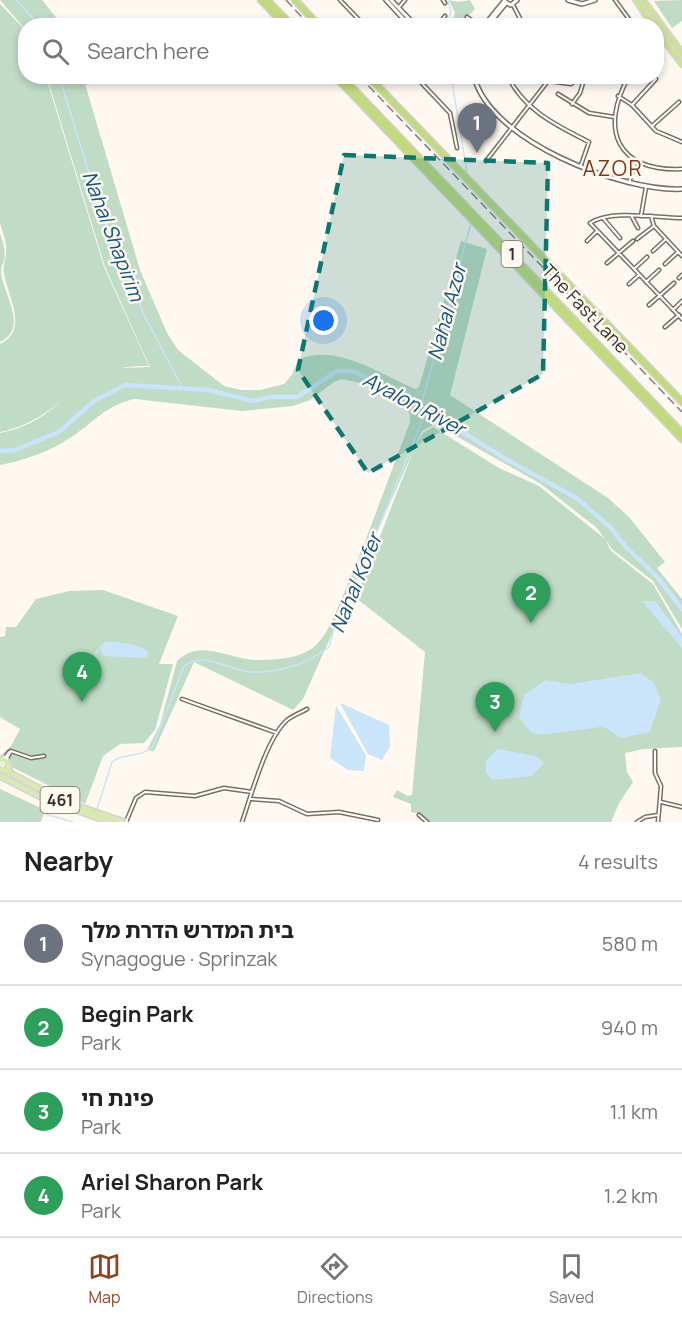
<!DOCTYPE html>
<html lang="en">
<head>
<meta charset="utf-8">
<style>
	body { margin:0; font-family:Manrope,"Noto Sans Hebrew",sans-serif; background:#f2f2f2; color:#222 }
	.you { position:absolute; left:324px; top:321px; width:21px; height:21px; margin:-15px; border:4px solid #fff; border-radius:50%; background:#1a73e8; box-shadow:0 0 0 9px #1a73e833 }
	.badge { display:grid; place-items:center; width:39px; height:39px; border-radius:50%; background:#8c451f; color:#fff; font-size:20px; font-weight:700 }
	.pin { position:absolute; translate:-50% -50px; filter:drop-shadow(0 2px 3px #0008) }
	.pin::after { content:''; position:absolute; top:32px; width:21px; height:18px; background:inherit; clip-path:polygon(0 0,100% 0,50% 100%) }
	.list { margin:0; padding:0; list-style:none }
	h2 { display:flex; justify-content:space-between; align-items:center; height:78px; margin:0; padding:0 24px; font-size:26px }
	h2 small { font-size:20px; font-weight:400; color:#767676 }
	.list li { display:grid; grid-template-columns:39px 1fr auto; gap:18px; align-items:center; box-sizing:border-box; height:84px; padding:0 24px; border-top:2px solid #e0e0e0 }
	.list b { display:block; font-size:22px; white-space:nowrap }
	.list p { margin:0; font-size:20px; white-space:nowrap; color:#767676 }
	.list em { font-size:20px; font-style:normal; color:#767676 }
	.icon { flex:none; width:33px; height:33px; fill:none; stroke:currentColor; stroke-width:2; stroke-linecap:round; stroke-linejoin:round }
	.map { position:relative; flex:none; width:682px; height:822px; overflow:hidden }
	.search { position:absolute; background:#fff; box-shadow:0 3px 9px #0003; left:18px; right:18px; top:18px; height:66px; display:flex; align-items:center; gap:15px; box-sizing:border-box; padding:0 21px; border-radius:24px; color:#767676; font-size:22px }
	.sheet { height:414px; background:#fff }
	nav { display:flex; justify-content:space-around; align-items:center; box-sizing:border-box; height:84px; border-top:2px solid #e0e0e0; background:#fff; font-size:16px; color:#767676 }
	nav a { display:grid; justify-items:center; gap:3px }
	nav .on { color:#8c451f }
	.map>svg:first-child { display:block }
	.green { fill:#c0dbc6 }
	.water { fill:#cae4f9 }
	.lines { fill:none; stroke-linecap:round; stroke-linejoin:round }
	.stream { stroke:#cae4f9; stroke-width:1.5 }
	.river { stroke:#cae4f9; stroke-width:4.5 }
	.minor-casing { stroke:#797065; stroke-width:5 }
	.tertiary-casing { stroke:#797065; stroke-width:6 }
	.primary-casing { stroke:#d7d6d5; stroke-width:8 }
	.trunk-casing { stroke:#d7d6d5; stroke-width:8 }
	.motorway-casing { stroke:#d7d6d5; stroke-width:9 }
	.minor { stroke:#fff; stroke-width:2 }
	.tertiary { stroke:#fff; stroke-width:3 }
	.primary { stroke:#dae8b2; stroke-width:4.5 }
	.trunk { stroke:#cee098; stroke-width:5 }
	.motorway { stroke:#c1d97f; stroke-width:6 }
	.rail { stroke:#847f79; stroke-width:1.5; stroke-dasharray:9 4.5; stroke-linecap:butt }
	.marked { fill:#0f766e; fill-opacity:0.2; stroke:#0f766e; stroke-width:4.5; stroke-dasharray:12 8; stroke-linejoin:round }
	.labels { text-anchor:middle; stroke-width:5; stroke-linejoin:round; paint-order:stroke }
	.shield { fill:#fef8f0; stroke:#716d67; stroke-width:1.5 }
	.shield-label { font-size:16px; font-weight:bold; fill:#35312c }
	.street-label { font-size:18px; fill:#35312c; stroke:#fef8f0 }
	.water-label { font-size:20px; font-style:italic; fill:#115480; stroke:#fef8f0 }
	.quarter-label { font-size:21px; letter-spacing:1.5px; fill:#7b3c19; stroke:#fef8f0 }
</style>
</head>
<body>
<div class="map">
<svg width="682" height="822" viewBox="0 0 682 822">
	<rect width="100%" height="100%" fill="#fef8f0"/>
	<!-- green -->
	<path class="green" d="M0 0H42L62 25 26 26 25 29Z
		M449 0 458 2 470 0 475 9 460 25H451L455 13Z
		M682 0V21L672 28 654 1Z
		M0 4 25 30 26 76 46 77 104 267 149 366C77 363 65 419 0 432V344C30 330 7 295 4 273 2 264 8 255 6 245 5 238 2 230 0 223Z
		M47 77H83L140 270 167 333 178 350 224 386 241 390H260L284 384 292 375 298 360C335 342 382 375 415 389L419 387 461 241 487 249 450 395 608 498 629 517 665 562 657 568 682 599V629L653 581 612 549 597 528 541 484 435 424 422 431 415 446 423 433 433 427 499 468 539 486 605 539 611 551 653 584 682 634V747L644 749 625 753 627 772 633 782 619 803 611 822H429L421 814 411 812V804L393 797 397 790 408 796 412 795 425 652 356 598 414 449 303 699 293 710 194 662 154 751 147 750 160 725 177 661C200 638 228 659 255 660 275 660 301 659 316 645 330 632 336 610 344 593 368 537 388 479 410 422V415L405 407 365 384 342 379 334 382 310 400 293 406 242 411 135 399C108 404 95 421 73 436 51 451 26 460 0 465V433C51 423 60 394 100 374 116 366 133 368 150 367L105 267Z
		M0 233C3 242 6 251 4 260 4 261 1 268 1 269 0 292 31 326 0 342Z
		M103 590 178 616 159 664H173L155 730 144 743 120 744 103 756 85 804 0 761V756L11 746 20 729 0 717V637L5 636 6 627H16L36 599 69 591Z
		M0 789 45 810 41 822H0Z"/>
	<!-- water -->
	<path class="water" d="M642 601H655L682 637V648Z
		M106 641C122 643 133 642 147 651L148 658 104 656 99 647Z
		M641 673 654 683 661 699 650 732 621 738 606 728 601 727 540 735 531 732 519 718 524 695 545 680 571 684Z
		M340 703 389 725 390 746 382 760 368 754Z
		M336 706 366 755 364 771 348 770 330 758Z
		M497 749 536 756 544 763 532 776 492 780 486 773V761Z"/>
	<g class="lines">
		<!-- stream -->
		<path class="stream" d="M16 0 40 26
			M447 26 451 11 448 0
			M59 76 102 215 135 288 143 313 183 389
			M451 76 467 172
			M421 406 471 223
			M95 654 99 649
			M97 809 112 762C124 752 143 758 153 746L184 666C204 650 229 671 251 672 279 673 307 664 329 647L334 629 350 598 427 409
			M46 814 73 822"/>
		<!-- river -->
		<path class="river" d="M0 451 15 450 59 432 94 401 125 385 208 390 253 401 271 397H297L337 371H353L421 406 504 458 578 499 611 528 625 546 658 578 682 609"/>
		<defs>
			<path id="minor" d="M340 0 365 26
				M443 0 445 3
				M615 0 634 26
				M513 5 524 26
				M399 7 405 0
				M467 17 481 26
				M437 26 445 16
				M415 76 450 113 457 148
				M508 76C523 110 558 126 589 142L581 165
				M629 76C599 130 617 172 682 169
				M548 81 571 84 581 76
				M558 94 589 113 614 117
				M618 96 632 105 656 131 682 142
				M572 104 580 93 585 76
				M632 105 656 79
				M652 126 679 102
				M486 161 548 81 546 76
				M629 183 636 160
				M641 216 646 187
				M651 216 654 226 682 256
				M632 217 638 228
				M603 218 620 238
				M682 218C656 218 612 209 590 223L682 319
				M637 239 654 226
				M587 241 597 231
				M653 251 666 239
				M607 263 633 241
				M665 264 678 252
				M634 269 647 257
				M679 278 682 275
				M646 282 659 270
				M629 284 639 275
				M649 305 674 283
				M673 310 682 301
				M665 327 679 315
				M182 699 277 733
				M11 751 31 758 44 756
				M655 751V773L661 786 658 822
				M0 765 9 752
				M1 769 11 751
				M251 799 279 801 307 814 339 812 378 820
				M661 802 682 807
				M419 815 427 822
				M126 822 136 798 145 792 195 796 224 788 252 792
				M242 822C251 796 266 740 286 721 291 716 300 713 307 709
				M637 822 645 817 658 815"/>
			<path id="tertiary" d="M386 0 410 26
				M391 0 416 26
				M568 0 582 4 595 0
				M505 2 511 5 517 0
				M484 26 505 0
				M487 26 506 3
				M474 76C489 141 622 192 682 189"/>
			<path id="primary" d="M0 760 3 759
				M6 761 10 772
				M0 768 66 802 124 822
				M0 776 39 796 109 822"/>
			<path id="trunk" d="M636 0 653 26
				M643 0 682 53
				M656 30 682 64"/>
			<path id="motorway" d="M261 0 286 26
				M267 0 292 26
				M295 0 319 26
				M335 76 682 439
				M341 76 682 433
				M368 76 682 402"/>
		</defs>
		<!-- minor casing -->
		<use href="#minor" class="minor-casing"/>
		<!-- tertiary casing -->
		<use href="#tertiary" class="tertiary-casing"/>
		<!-- primary casing -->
		<use href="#primary" class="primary-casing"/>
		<!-- trunk casing -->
		<use href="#trunk" class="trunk-casing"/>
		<!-- motorway casing -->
		<use href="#motorway" class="motorway-casing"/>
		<!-- minor -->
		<use href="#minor" class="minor"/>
		<!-- tertiary -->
		<use href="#tertiary" class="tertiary"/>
		<!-- primary -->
		<use href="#primary" class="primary"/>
		<!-- trunk -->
		<use href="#trunk" class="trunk"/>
		<!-- motorway -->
		<use href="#motorway" class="motorway"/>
		<!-- rail -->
		<path class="rail" d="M286 0 310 26
			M359 76 682 412"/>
	</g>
	<!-- marked area -->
	<path class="marked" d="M344 155 548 163 543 374 368 473 298 370Z"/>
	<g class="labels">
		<!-- shield labels -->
		<g class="shield">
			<rect x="501.5" y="241" width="21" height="26" rx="4.5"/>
			<rect x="40.5" y="787" width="39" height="26" rx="4.5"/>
		</g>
		<g class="shield-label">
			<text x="512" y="260">1</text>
			<text x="60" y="806">461</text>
		</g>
		<!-- street labels -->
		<g class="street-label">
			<text transform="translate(585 309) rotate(46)" y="6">The Fast Lane</text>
		</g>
		<!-- water labels -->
		<g class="water-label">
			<text transform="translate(113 236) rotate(69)" y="7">Nahal Shapirim</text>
			<text transform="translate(447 312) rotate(-75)" y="7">Nahal Azor</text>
			<text transform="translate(414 404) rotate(28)" y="7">Ayalon River</text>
			<text transform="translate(356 583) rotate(-68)" y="7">Nahal Kofer</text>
		</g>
		<!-- quarter labels -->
		<g class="quarter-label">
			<text x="613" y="176">AZOR</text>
		</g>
	</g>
</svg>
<div class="you"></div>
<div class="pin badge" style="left:477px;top:153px;background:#6b7280">1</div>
<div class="pin badge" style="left:531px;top:623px;background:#2e9e5b">2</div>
<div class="pin badge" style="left:495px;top:732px;background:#2e9e5b">3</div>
<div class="pin badge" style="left:82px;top:702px;background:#2e9e5b">4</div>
<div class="search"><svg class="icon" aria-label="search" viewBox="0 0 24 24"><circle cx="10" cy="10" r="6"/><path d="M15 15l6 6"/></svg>Search here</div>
</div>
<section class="sheet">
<h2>Nearby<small>4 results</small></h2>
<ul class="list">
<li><span class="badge" style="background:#6b7280">1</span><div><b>בית המדרש הדרת מלך</b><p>Synagogue · Sprinzak</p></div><em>580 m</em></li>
<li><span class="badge" style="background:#2e9e5b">2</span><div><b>Begin Park</b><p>Park</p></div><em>940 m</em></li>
<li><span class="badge" style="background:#2e9e5b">3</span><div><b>פינת חי</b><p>Park</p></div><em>1.1 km</em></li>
<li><span class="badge" style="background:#2e9e5b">4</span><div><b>Ariel Sharon Park</b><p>Park</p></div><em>1.2 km</em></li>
</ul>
</section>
<nav>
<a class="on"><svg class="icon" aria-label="map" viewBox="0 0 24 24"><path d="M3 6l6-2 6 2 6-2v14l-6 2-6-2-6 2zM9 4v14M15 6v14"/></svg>Map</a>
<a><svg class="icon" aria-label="directions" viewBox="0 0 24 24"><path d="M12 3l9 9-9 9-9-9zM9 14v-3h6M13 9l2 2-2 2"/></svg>Directions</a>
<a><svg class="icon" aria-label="saved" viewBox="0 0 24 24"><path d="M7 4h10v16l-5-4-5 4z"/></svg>Saved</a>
</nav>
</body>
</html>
